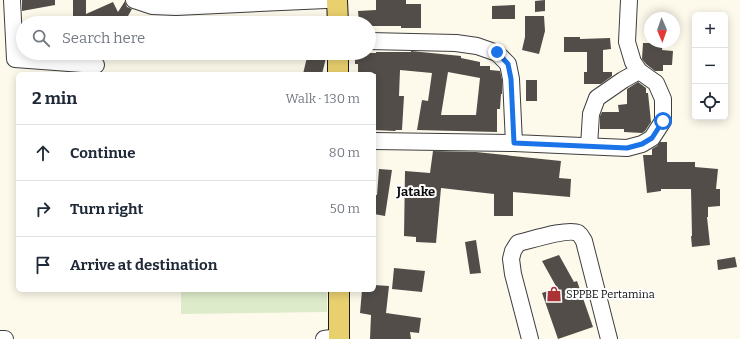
<!DOCTYPE html>
<html lang="en">
<head>
<meta charset="utf-8">
<style>
	body { margin:0; font-family:Bitter,serif; background:#f6f6f7; color:#1f2937 }
	.controls { position:absolute; right:12px; top:12px; display:grid; overflow:hidden; border-radius:6px; box-shadow:0 2px 10px #0003 }
	.controls button { width:36px; height:36px; display:grid; place-items:center; padding:0; border:0; border-bottom:1px solid #e0e1e3; background:#fff; color:#1f2937; font:20px sans-serif }
	.compass { position:absolute; left:644px; top:12px; width:36px; height:36px; border-radius:50%; background:#fff; box-shadow:0 2px 10px #0003; rotate:178deg }
	.stop { position:absolute; width:12px; height:12px; margin:-9px; border:3px solid #1a73e8; border-radius:50%; background:#fff }
	.stop.end { background:#1a73e8; border-color:#fff; box-shadow:0 1px 4px #0008 }
	.list { margin:0; padding:0; list-style:none }
	h2 { display:flex; justify-content:space-between; align-items:center; height:52px; margin:0; padding:0 16px; font-size:17px }
	h2 small { font-size:13px; font-weight:400; color:#747a83 }
	.list li { display:grid; grid-template-columns:26px 1fr auto; gap:12px; align-items:center; box-sizing:border-box; height:56px; padding:0 16px; border-top:1px solid #e0e1e3 }
	.list b { display:block; font-size:15px; white-space:nowrap }
	.list em { font-size:13px; font-style:normal; color:#747a83 }
	.icon { flex:none; width:22px; height:22px; fill:none; stroke:currentColor; stroke-width:2; stroke-linecap:round; stroke-linejoin:round }
	.map { position:relative; flex:none; width:740px; height:339px; overflow:hidden }
	.search { position:absolute; background:#fff; box-shadow:0 2px 10px #0003; left:16px; top:16px; width:360px; height:44px; display:flex; align-items:center; gap:10px; box-sizing:border-box; padding:0 14px; border-radius:22px; color:#747a83; font-size:15px }
	.panel { position:absolute; background:#fff; box-shadow:0 2px 10px #0003; left:16px; top:72px; width:360px; height:220px; border-radius:6px }
	.map>svg:first-child { display:block }
	.pitch { fill:#deebca }
	.building { fill:#524d49; fill-rule:evenodd }
	.lines { fill:none; stroke-linecap:round; stroke-linejoin:round }
	.minor-casing { stroke:#3e3e3e; stroke-width:18 }
	.major-casing { stroke:#1c1c1c; stroke-width:22 }
	.minor { stroke:#fff; stroke-width:16 }
	.major { stroke:#e9d06f; stroke-width:20 }
	.route { stroke:#1a73e8; stroke-width:5 }
	.labels { text-anchor:middle; stroke-width:4; stroke-linejoin:round; paint-order:stroke }
	.poi-label { font-size:11px; fill:#0b0b0b; stroke:#fff; text-anchor:start }
	.quarter-label { font-size:13px; font-weight:bold; fill:#0b0b0b; stroke:#fff }
</style>
</head>
<body>
<div class="map">
<svg width="740" height="339" viewBox="0 0 740 339">
	<rect width="100%" height="100%" fill="#fdfaec"/>
	<!-- pitch -->
	<path class="pitch" d="M181 290H327V312L181 314Z"/>
	<!-- building -->
	<path class="building" d="M22 0H55V5L22 11Z
		M73 0H86V14L113 2 118 12 125 1 127 7 132 9 128 16 139 23H64L73 19Z
		M376 0H406V4H421V28H401V26H369V23H359L358 11 376 10Z
		M545 0V11L535 12V1Z
		M515 5V19H492V6Z
		M525 16H544L545 31 539 54 522 50 525 37Z
		M564 37H580V39L610 38 611 49 603 50V72H612V76L601 84H584V72H587V52H564Z
		M643 43H663L662 50 673 51 672 65H663V71H655L646 64 642 59Z
		M411 51 461 56V58L480 62V66H490V70L500 71 502 80V94H501L500 109H497V132L417 130 422 100 428 101 432 73 400 70 399 96H404L402 130H396L395 131 374 130V95H375L376 74H358V64H355V53H376V52H411ZM448 72 480 78 476 115H441Z
		M308 53 326 58 322 74H303Z
		M526 80H537V101H526Z
		M638 82 646 88V93H648L651 122 645 131 642 133 624 132V129H600V116L602 112H619L618 105 627 104V89Z
		M660 142H667V162H695V167L718 169 716 189H720V206L708 207V217H707L710 245 692 247 691 236H692L691 189H661V191L647 193 643 155H652V149L657 146Z
		M433 151 476 152 561 161 559 178 571 179 570 197 513 192V216H494V194L441 188 436 243 416 242V237L404 236 405 171 430 173Z
		M379 169 392 170 385 216 374 214V195H377Z
		M476 240 481 273 470 274 465 242Z
		M559 255 574 282 577 281 593 327 558 339 542 293 557 288 542 261Z
		M735 257 737 267 718 270 717 260Z
		M394 268 425 271 422 292 392 289Z
		M374 285 389 286 386 313 421 318 419 333 410 332 411 339H370L371 315 360 313 362 290H374Z"/>
	<g class="lines">
		<defs>
			<path id="minor" d="M12 0 15 59 96 65
				M134 0 152 6 176 7 326 0
				M369 41 456 43 477 46 497 53 508 64 511 79 514 143
				M374 141 514 143 627 148 642 144 652 138 663 121V99L656 83 639 71 633 62 627 42 629 0
				M589 146 591 114 597 98 623 80 639 71
				M0 339H5
				M324 339 339 337
				M530 339 513 274 511 259 513 251 518 243C531 240 568 228 578 233 581 235 582 238 584 241L609 339"/>
			<path id="major" d="M337 0 338 23
				M338 53V74
				M339 339V290"/>
		</defs>
		<!-- minor casing -->
		<use href="#minor" class="minor-casing"/>
		<!-- major casing -->
		<use href="#major" class="major-casing"/>
		<!-- minor -->
		<use href="#minor" class="minor"/>
		<!-- major -->
		<use href="#major" class="major"/>
	</g>
	<g class="lines">
		<!-- route -->
		<path class="route" d="M497 52 508 64 511 79 514 143 627 148 642 144 652 138 663 121"/>
	</g>
	<!-- icons -->
	<defs>
		<symbol id="shop-bare" viewBox="-9 -9 18 18"><path d="M-5-2.5h2.3a2.7 3.5 0 0 1 5.4 0H5L5.5 6h-11ZM-1.5-2.5h3a1.5 2.3 0 0 0-3 0Z" fill="#ab3335" stroke="#fff" stroke-width="2.5" paint-order="stroke"/></symbol>
	</defs>
	<g fill-rule="evenodd">
		<use href="#shop-bare" x="543" y="283" width="22" height="22"/>
	</g>
	<g class="labels">
		<!-- poi labels -->
		<g class="poi-label">
			<text x="566" y="298">SPPBE Pertamina</text>
		</g>
		<!-- quarter labels -->
		<g class="quarter-label">
			<text x="416" y="196">Jatake</text>
		</g>
	</g>
</svg>
<div class="controls">
<button>+</button>
<button>−</button>
<button><svg class="icon" aria-label="locate" viewBox="0 0 24 24"><circle cx="12" cy="12" r="6"/><path d="M12 2v4M12 18v4M2 12h4M18 12h4"/></svg></button>
</div>
<svg class="compass" viewBox="-18 -18 36 36"><path d="M0-13l5 13h-10z" fill="#e53935"/><path d="M0 13l5-13h-10z" fill="#747a83"/></svg>
<div class="stop" style="left:663px;top:121px"></div>
<div class="stop end" style="left:497px;top:52px"></div>
<div class="search"><svg class="icon" aria-label="search" viewBox="0 0 24 24"><circle cx="10" cy="10" r="6"/><path d="M15 15l6 6"/></svg>Search here</div>
<section class="panel">
<h2>2 min<small>Walk · 130 m</small></h2>
<ul class="list">
<li><svg class="icon" aria-label="ahead" viewBox="0 0 24 24"><path d="M12 20V5M6 11l6-6 6 6"/></svg><div><b>Continue</b></div><em>80 m</em></li>
<li><svg class="icon" aria-label="right" viewBox="0 0 24 24"><path d="M7 20v-9h11M14 6l5 5-5 5"/></svg><div><b>Turn right</b></div><em>50 m</em></li>
<li><svg class="icon" aria-label="arrive" viewBox="0 0 24 24"><path d="M6 21V4h12l-3 4 3 4H6"/></svg><div><b>Arrive at destination</b></div></li>
</ul>
</section>
</div>
</body>
</html>
